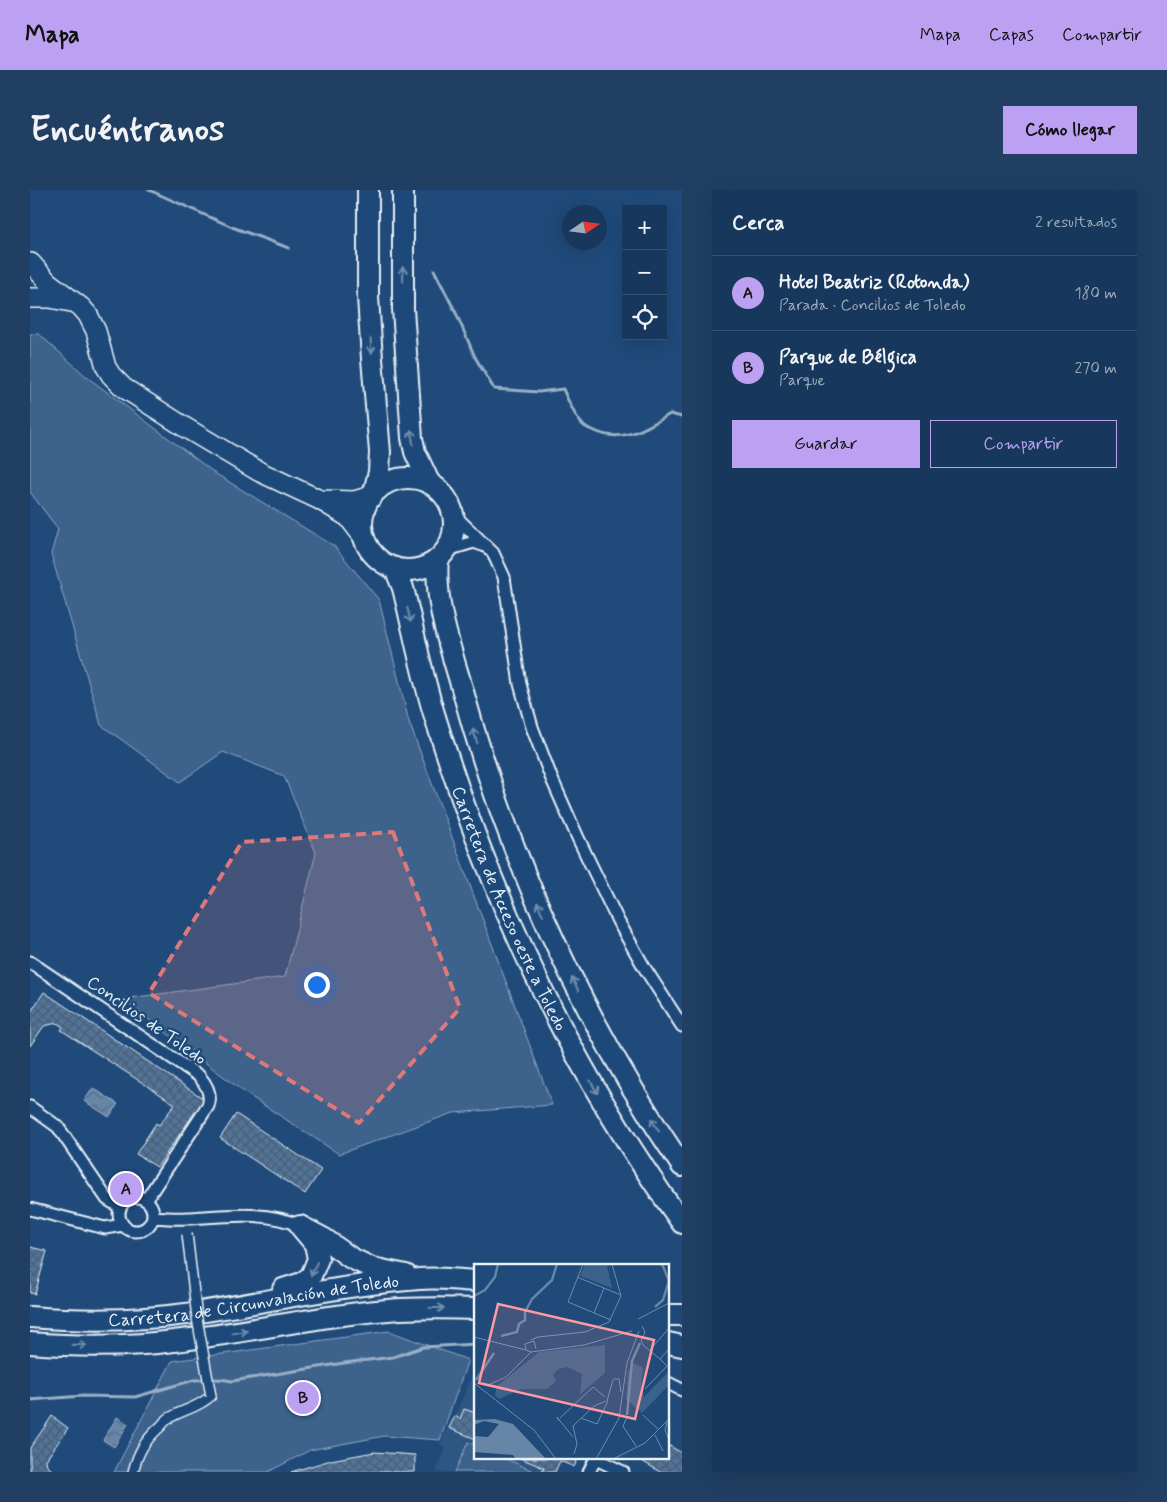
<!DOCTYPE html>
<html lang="es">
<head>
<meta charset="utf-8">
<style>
	body { margin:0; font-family:Mynerve,sans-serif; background:#203f62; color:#f1f3f6 }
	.controls { position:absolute; right:15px; top:15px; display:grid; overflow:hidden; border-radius:0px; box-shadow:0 5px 20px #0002 }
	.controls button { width:45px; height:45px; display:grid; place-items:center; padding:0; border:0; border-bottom:1px solid #365272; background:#17385c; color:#f1f3f6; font:25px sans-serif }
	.compass { position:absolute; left:532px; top:15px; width:45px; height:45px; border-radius:50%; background:#17385c; box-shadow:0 5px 20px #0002; rotate:77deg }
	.you { position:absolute; left:286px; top:794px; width:18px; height:18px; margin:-12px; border:4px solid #fff; border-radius:50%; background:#1a73e8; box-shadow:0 0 0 8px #1a73e833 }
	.badge { display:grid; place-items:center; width:32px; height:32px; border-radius:50%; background:#bca0f2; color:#111; font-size:16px; font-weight:700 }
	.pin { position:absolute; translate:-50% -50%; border:2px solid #fff; box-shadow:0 1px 5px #0006 }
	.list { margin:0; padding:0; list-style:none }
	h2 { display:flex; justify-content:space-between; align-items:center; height:65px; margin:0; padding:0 20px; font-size:21px }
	h2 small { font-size:16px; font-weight:400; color:#9eacbb }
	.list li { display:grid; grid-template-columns:32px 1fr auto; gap:15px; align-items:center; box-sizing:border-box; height:75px; padding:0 20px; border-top:1px solid #365272 }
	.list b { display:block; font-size:19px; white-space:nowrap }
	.list p { margin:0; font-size:16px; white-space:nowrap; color:#9eacbb }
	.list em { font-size:16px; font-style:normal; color:#9eacbb }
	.actions { display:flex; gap:10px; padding:15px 20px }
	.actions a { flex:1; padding:11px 0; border:1px solid #bca0f2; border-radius:0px; text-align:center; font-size:18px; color:#bca0f2 }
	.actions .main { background:#bca0f2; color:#111 }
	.icon { flex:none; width:28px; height:28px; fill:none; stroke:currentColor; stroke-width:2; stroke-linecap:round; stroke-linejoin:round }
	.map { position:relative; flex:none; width:652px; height:1282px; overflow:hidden; border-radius:0px }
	header { display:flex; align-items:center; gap:30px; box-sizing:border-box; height:70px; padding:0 25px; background:#bca0f2; color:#111 }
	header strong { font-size:24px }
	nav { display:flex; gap:28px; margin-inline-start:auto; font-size:18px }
	.intro { display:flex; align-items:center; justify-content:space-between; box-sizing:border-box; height:120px; padding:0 30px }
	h1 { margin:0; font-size:35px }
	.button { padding:12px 22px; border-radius:0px; background:#bca0f2; color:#111; font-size:18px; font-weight:700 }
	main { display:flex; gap:30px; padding:0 30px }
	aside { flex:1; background:#17385c; border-radius:0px; box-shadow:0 5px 20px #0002 }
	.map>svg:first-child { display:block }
	.built { fill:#2e5683 }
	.green { fill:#3c628c; stroke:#92aac2 }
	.water { fill:url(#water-waves); stroke:#9ab0c7 }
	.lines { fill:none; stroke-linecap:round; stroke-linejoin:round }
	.stream { stroke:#9ab0c7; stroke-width:3 }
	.building { fill:url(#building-cross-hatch); stroke:#e8f1f8 }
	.pedestrian-casing { stroke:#e8f1f8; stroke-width:12 }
	.minor-casing { stroke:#e8f1f8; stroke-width:15 }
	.primary-casing { stroke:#e8f1f8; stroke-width:22 }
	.trunk-casing { stroke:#e8f1f8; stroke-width:24 }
	.pedestrian { stroke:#1f4a7a; stroke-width:9 }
	.minor { stroke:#1f4a7a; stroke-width:11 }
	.primary { stroke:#1f4a7a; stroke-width:19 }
	.trunk { stroke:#1f4a7a; stroke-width:20 }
	.pedestrian-bridge-casing { stroke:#e8f1f8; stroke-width:12; stroke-linecap:butt }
	.pedestrian-bridge { stroke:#1f4a7a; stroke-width:9 }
	.oneway { stroke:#6f8dac }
	.marked { fill:#dd787b; fill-opacity:0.2; stroke:#dd787b; stroke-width:4; stroke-dasharray:10 6; stroke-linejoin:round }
	.labels { text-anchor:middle; stroke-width:5; stroke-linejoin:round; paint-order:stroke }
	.street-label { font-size:18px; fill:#e8f1f8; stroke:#1f4a7a }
	.inset-river { fill:none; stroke:#6685a7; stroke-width:2.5 }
	.inset-road { fill:none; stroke:#6f8dac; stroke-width:1 }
	.view { fill:#ff9aa2; fill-opacity:0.15; stroke:#ff9aa2; stroke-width:2.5 }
	.inset-edge { fill:none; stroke:#e8f1f8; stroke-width:2.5 }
</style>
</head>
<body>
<header>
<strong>Mapa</strong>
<nav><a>Mapa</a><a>Capas</a><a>Compartir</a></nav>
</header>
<div class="intro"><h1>Encuéntranos</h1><a class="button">Cómo llegar</a></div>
<main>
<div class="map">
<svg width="652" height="1282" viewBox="0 0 652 1282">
	<defs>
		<pattern id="water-waves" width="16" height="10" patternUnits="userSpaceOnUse" patternTransform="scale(1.25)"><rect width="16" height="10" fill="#6685a7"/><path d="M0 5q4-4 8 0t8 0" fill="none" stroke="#596d82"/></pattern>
		<pattern id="building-cross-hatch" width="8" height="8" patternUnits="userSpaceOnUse" patternTransform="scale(1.25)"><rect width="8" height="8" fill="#517399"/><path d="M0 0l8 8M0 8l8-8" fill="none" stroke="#4c5e72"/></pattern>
	</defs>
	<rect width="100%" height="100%" fill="#1f4a7a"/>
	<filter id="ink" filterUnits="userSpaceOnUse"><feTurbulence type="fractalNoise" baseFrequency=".02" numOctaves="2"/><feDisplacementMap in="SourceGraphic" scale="10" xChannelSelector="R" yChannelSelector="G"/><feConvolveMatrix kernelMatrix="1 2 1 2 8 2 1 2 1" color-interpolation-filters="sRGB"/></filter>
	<g filter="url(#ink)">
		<!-- built -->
		<path class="built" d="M445 1178 446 1268H548L544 1277 530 1271 525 1282H406L416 1258 410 1254 418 1236 420 1237Z"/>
		<!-- green -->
		<path class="green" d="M0 144H9L57 187 186 284 304 356 349 410 379 532 522 915 423 923 309 964 215 903 92 809 255 787 286 663 254 586 193 562 150 592 71 535 21 364 28 339 0 302Z
			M359 1141 438 1170 410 1250 354 1246 280 1260 238 1282H84L142 1171Z
			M438 1252 446 1256V1268H474L503 1281 502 1282H425Z"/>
		<!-- water -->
		<path class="water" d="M63 898 88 914 79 927 54 911Z
			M87 1227 98 1234 84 1257 73 1250Z"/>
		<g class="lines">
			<!-- stream -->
			<path class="stream" d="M119 0 202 37 259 58
				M404 80 426 123 445 167 464 199 509 202 533 199C538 210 545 228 554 236 557 238 562 240 565 241 592 254 617 238 640 224L652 227
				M0 1210 53 1206 105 1207 164 1190 190 1189 202 1191 314 1173 363 1167 393 1157 446 1154"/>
		</g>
		<!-- building -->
		<path class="building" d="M14 802 174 909 127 977 106 964 126 933 129 935 145 914 31 840 33 837 27 833 14 836 0 856V823Z
			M206 924 291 980 275 1004 190 948Z
			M0 1057 17 1061 5 1104 0 1103Z
			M434 1219 446 1223V1249L419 1238 425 1226 430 1229Z
			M22 1226 38 1238 16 1270 17 1276 25 1282H0V1258Z
			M638 1255 652 1263V1282H630L607 1268H638Z
			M344 1262 385 1265V1282H261L301 1270Z
			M490 1268H548L544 1277 530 1271 525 1282H512L514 1278Z"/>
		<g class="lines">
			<defs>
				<path id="pedestrian" d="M103 1282C108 1262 115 1250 131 1236 134 1232 138 1228 143 1226 158 1218 167 1218 181 1206"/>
				<path id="minor" d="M424 325 463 363 474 387 490 494 502 537 521 587 548 648 588 731 614 777 652 836
					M417 360 444 352 455 356
					M0 772 169 886C177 895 182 905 178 916L116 1010
					M0 917 28 937 77 1009 90 1017
					M89 1024a17 17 0 1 1 34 0a17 17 0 1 1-34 0Z
					M0 1019 75 1038 93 1035
					M123 1027C135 1028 147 1029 158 1028 195 1026 236 1020 270 1036
					M638 1193 652 1200
					M566 1269 593 1282
					M559 1282 566 1268"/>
				<path id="primary" d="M1 73 18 92 51 117 58 125 66 141 76 177 81 185 94 198 156 238 230 282 290 310 318 327 335 349
					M0 108H20L41 112
					M291 310 324 311 341 306"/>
				<g id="trunk">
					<path d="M338 0V107L342 169 350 262 349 282 344 302"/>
					<path d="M373 0V119L382 248 385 262 399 292"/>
					<circle cx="378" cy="334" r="46"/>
					<path d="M408 369C404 413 420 456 432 498 478 668 553 830 652 976"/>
					<path id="s1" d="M365 378 373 398C384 442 392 487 406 530 461 710 542 880 652 1033"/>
					<path d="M274 1038 293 1048 321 1068 342 1078 376 1085"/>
					<path d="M253 1099 272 1093 281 1086 288 1069 285 1054 270 1036"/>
					<path d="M638 1125H652"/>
					<path id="s2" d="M0 1127C52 1131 104 1131 156 1124 233 1113 310 1095 389 1089 408 1087 427 1090 446 1091"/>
					<path d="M0 1153C50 1157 102 1157 152 1150 224 1141 297 1124 370 1119 395 1118 420 1118 446 1119"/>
					<path d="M638 1153 652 1156"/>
				</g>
			</defs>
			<!-- pedestrian casing -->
			<use href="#pedestrian" class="pedestrian-casing"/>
			<!-- minor casing -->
			<use href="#minor" class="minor-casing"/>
			<!-- primary casing -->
			<use href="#primary" class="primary-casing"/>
			<!-- trunk casing -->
			<use href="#trunk" class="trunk-casing"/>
			<!-- pedestrian -->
			<use href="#pedestrian" class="pedestrian"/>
			<!-- minor -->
			<use href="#minor" class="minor"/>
			<!-- primary -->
			<use href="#primary" class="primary"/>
			<!-- trunk -->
			<use href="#trunk" class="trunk"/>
			<defs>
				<path id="pedestrian-bridge" d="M157 1044 167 1128 181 1206"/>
			</defs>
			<!-- pedestrian-bridge casing -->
			<use href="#pedestrian-bridge" class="pedestrian-bridge-casing"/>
			<!-- pedestrian-bridge -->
			<use href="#pedestrian-bridge" class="pedestrian-bridge"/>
		</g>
		<!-- one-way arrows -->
		<defs><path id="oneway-shaft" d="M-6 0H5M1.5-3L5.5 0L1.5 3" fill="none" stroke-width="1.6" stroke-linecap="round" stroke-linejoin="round" transform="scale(1.25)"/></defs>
		<g class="oneway">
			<use href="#oneway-shaft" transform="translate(373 84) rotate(-91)"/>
			<use href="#oneway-shaft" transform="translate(341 156) rotate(87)"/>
			<use href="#oneway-shaft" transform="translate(382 247) rotate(-99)"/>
			<use href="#oneway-shaft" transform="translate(379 425) rotate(77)"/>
			<use href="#oneway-shaft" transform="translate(445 546) rotate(-108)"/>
			<use href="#oneway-shaft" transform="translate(510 719) rotate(-114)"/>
			<use href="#oneway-shaft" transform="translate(545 794) rotate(-116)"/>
			<use href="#oneway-shaft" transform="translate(564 897) rotate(61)"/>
			<use href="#oneway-shaft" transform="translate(625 935) rotate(-122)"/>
			<use href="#oneway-shaft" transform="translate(284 1079) rotate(114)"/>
			<use href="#oneway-shaft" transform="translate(407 1118)"/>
			<use href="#oneway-shaft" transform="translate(210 1142) rotate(-9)"/>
			<use href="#oneway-shaft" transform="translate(49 1155) rotate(2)"/>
		</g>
	</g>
	<!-- marked area -->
	<path class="marked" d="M363 642 430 818 329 933 119 803 212 652Z"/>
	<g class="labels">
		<!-- street labels -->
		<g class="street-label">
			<text dy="6" stroke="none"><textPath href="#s1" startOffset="360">Carretera de Acceso oeste a Toledo</textPath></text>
			<text transform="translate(117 830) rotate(35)" y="6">Concilios de Toledo</text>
			<text dy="6" stroke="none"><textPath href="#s2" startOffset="225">Carretera de Circunvalación de Toledo</textPath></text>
		</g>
	</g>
	<!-- overview -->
	<g transform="translate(444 1074)">
		<rect width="195" height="195" fill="#1f4a7a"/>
		<path d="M111 0 137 1 133 2 138 24 106 12ZM131 81V109L106 130 108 110 94 103 84 105 79 111 82 117 73 125H47L25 135 21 131 23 122 65 88ZM160 99 169 104 167 120 170 133 195 107V121L168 149 152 135 154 107Z" fill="#3c628c"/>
		<path d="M21 155 39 160 72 195H42L39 191 0 188V172L14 173 25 160 10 157 0 161V156Z" fill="#6685a7"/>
		<path class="inset-river" d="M0 32 11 26 21 13 24 0M181 43 189 36 195 17 188 0M27 72 43 68 45 60 51 56V48L58 35 78 16 83 0M2 116 20 89M153 151 158 97 166 79"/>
		<path class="inset-road" d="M109 0 94 38 137 56M103 13 147 31M120 49 130 24M164 55 195 39M168 62 171 68 167 77 170 82 186 95 195 85M0 73 52 86M57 76 64 73 111 68 135 58 147 32 138 0M62 85 60 77 51 80 52 86 57 88 110 81 158 67M176 86 195 64M139 115H145L147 128M0 119 60 166 82 195M14 121 32 113 57 88M171 125 193 102 186 95M133 137 139 116M169 151 184 165M153 153 149 162 162 182M86 154 119 123 131 133M107 154 123 160 134 137M85 157 83 153 99 173M193 158 191 166 195 176M181 171 189 187M100 190 103 180 99 162 120 142 132 137M122 195 145 154 153 99 165 67M139 195 171 179 195 155"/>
		<path class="view" d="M24 40 180 76 161 155 5 119Z"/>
		<rect width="195" height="195" class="inset-edge"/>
	</g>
</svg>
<div class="controls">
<button>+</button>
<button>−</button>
<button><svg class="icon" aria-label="locate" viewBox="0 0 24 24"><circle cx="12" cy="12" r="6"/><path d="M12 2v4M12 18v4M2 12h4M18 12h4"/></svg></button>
</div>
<svg class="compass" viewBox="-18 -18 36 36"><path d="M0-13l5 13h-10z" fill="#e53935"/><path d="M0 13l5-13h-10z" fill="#9eacbb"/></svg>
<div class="you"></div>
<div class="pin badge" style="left:96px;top:999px">A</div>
<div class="pin badge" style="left:273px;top:1208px">B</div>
</div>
<aside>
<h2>Cerca<small>2 resultados</small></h2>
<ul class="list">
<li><span class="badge">A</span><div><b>Hotel Beatriz (Rotonda)</b><p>Parada · Concilios de Toledo</p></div><em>180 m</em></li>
<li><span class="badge">B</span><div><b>Parque de Bélgica</b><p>Parque</p></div><em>270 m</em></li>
</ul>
<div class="actions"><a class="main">Guardar</a><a>Compartir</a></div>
</aside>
</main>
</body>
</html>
